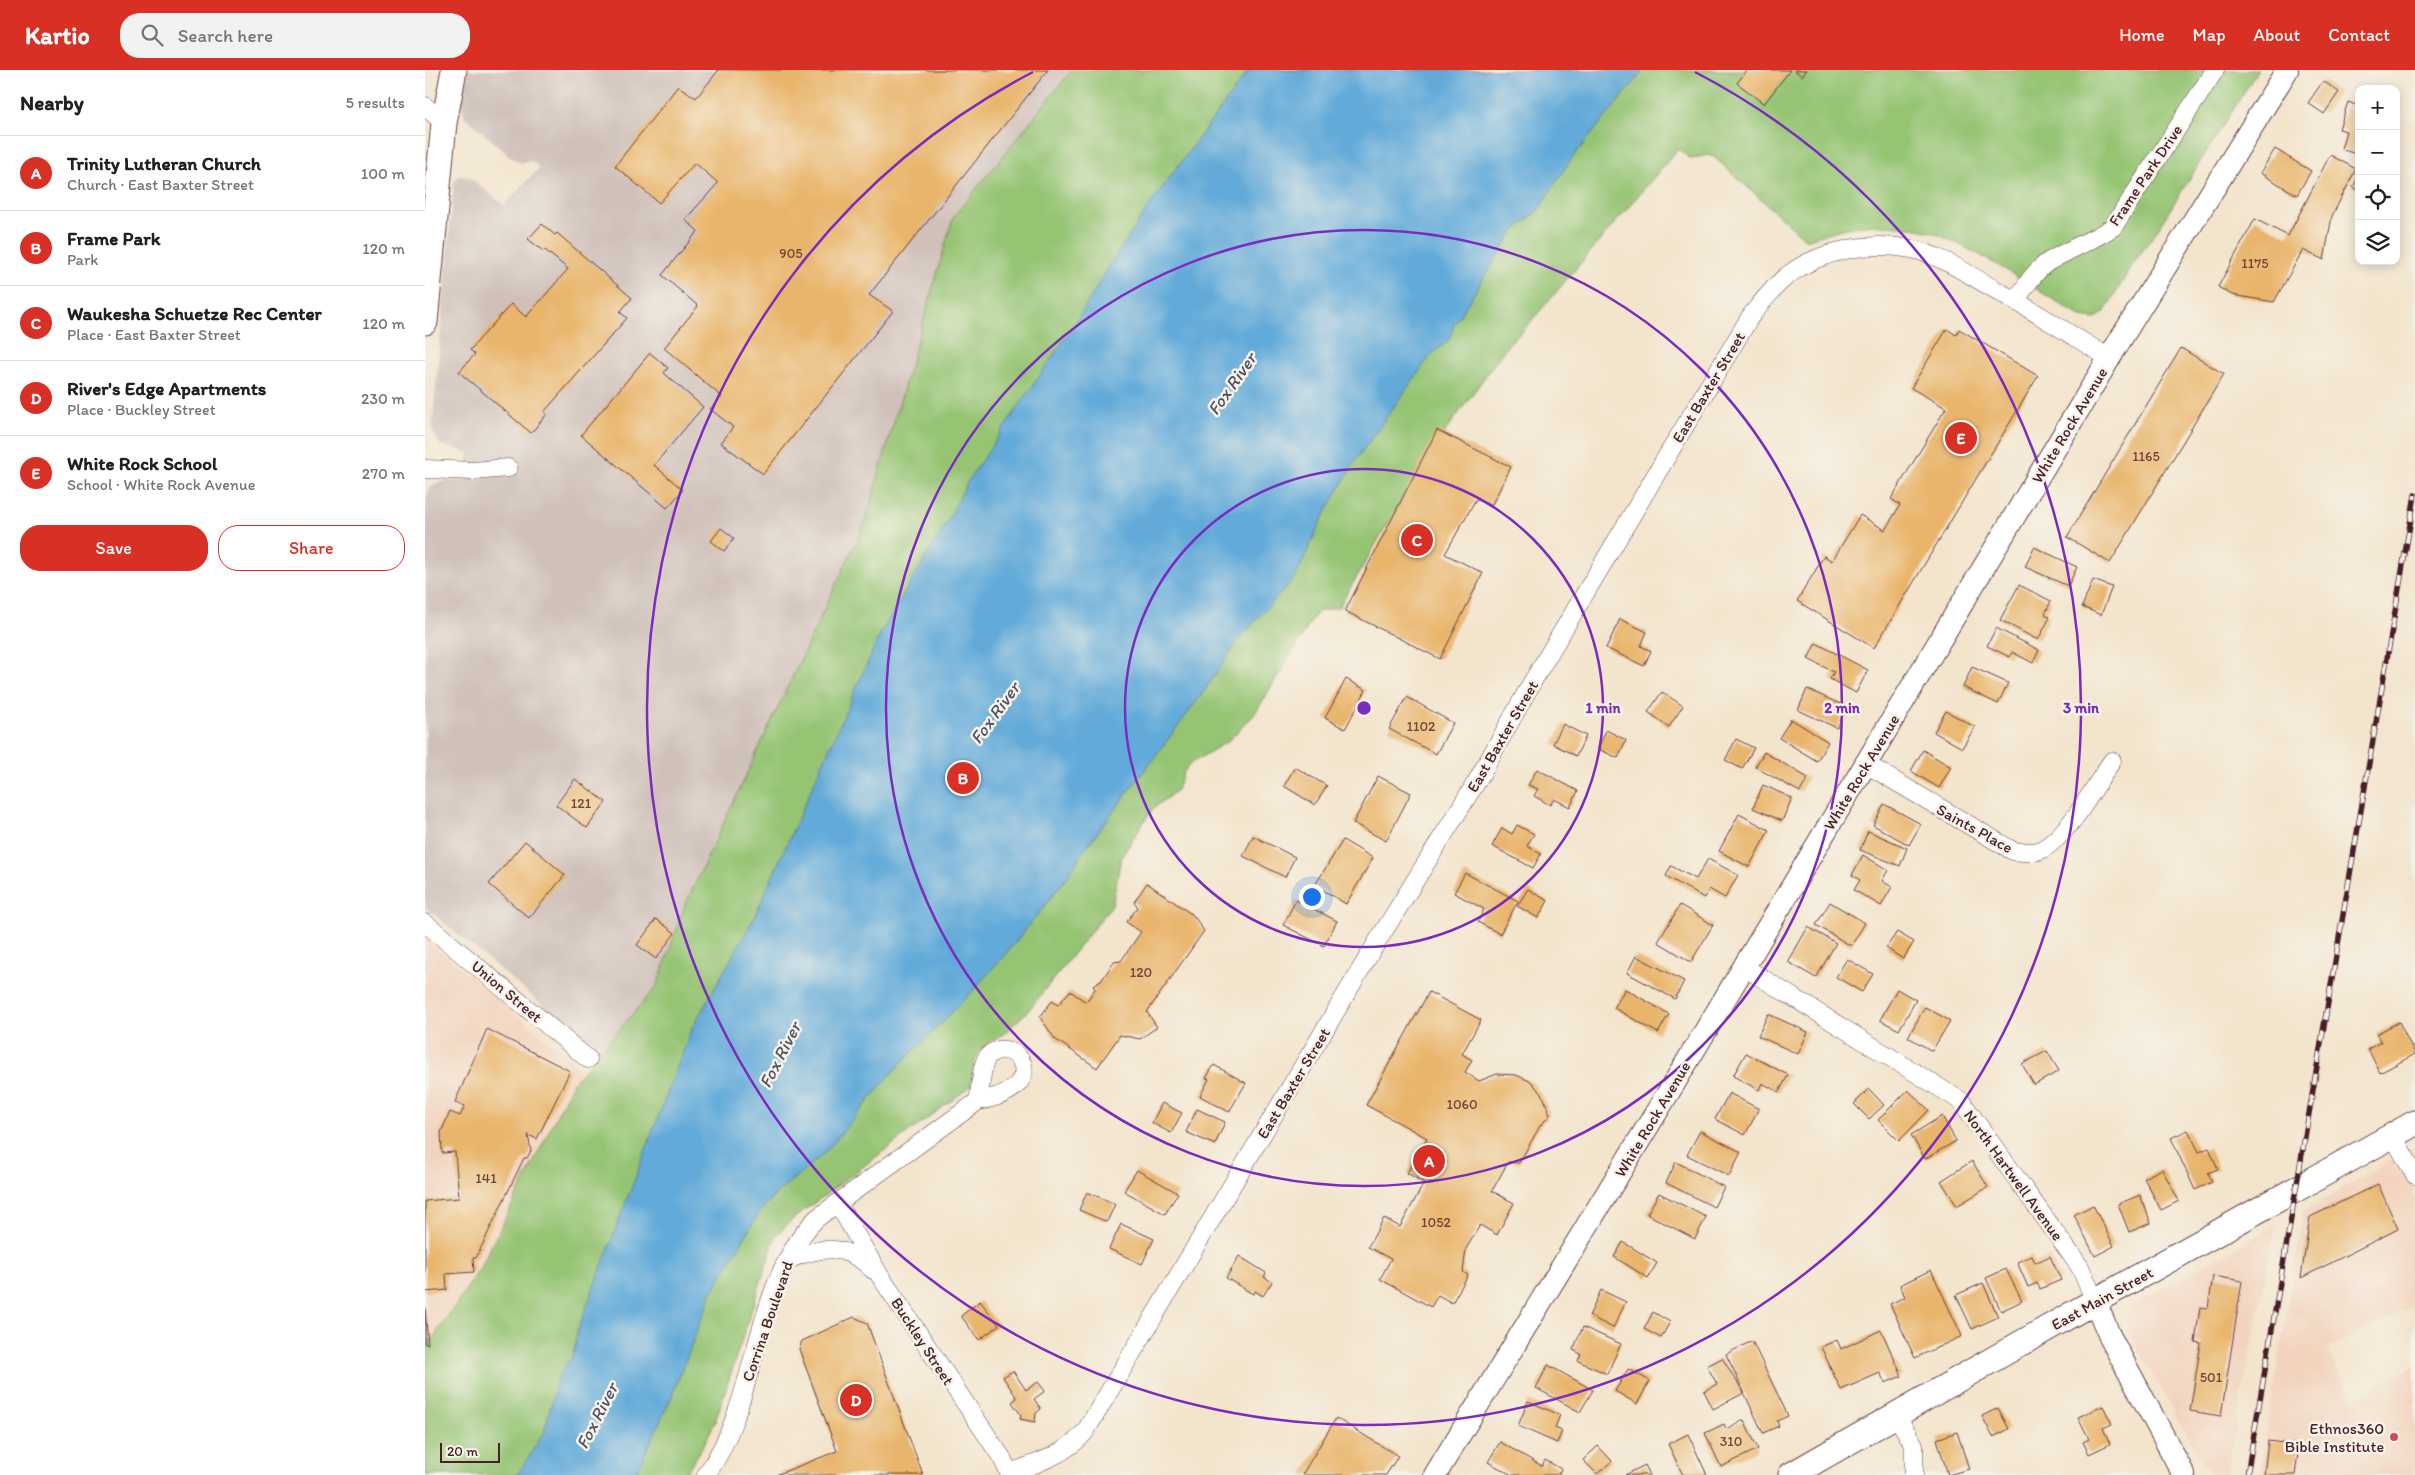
<!DOCTYPE html>
<html lang="en">
<head>
<meta charset="utf-8">
<style>
	body { margin:0; font-family:Itim,sans-serif; background:#f2f2f2; color:#202124 }
	.controls { position:absolute; right:15px; top:15px; display:grid; overflow:hidden; border-radius:10px; box-shadow:0 2px 12px #0003 }
	.controls button { width:45px; height:45px; display:grid; place-items:center; padding:0; border:0; border-bottom:1px solid #e0e0e0; background:#fff; color:#202124; font:25px sans-serif }
	.scale { position:absolute; left:15px; bottom:12px; width:60px; box-sizing:border-box; padding-left:5px; border:2px solid #4a1f2b; border-top:0; font-size:14px; line-height:18px; white-space:nowrap; color:#4a1f2b; -webkit-text-stroke:4px #f7f3e8; paint-order:stroke }
	.you { position:absolute; left:886px; top:826px; width:18px; height:18px; margin:-12px; border:4px solid #fff; border-radius:50%; background:#1a73e8; box-shadow:0 0 0 8px #1a73e833 }
	.badge { display:grid; place-items:center; width:32px; height:32px; border-radius:50%; background:#d93025; color:#fff; font-size:16px; font-weight:700 }
	.pin { position:absolute; translate:-50% -50%; border:2px solid #fff; box-shadow:0 1px 5px #0006 }
	.list { margin:0; padding:0; list-style:none }
	h2 { display:flex; justify-content:space-between; align-items:center; height:65px; margin:0; padding:0 20px; font-size:21px }
	h2 small { font-size:16px; font-weight:400; color:#757577 }
	.list li { display:grid; grid-template-columns:32px 1fr auto; gap:15px; align-items:center; box-sizing:border-box; height:75px; padding:0 20px; border-top:1px solid #e0e0e0 }
	.list b { display:block; font-size:19px; white-space:nowrap }
	.list p { margin:0; font-size:16px; white-space:nowrap; color:#757577 }
	.list em { font-size:16px; font-style:normal; color:#757577 }
	.actions { display:flex; gap:10px; padding:15px 20px }
	.actions a { flex:1; padding:11px 0; border:1px solid #d93025; border-radius:20px; text-align:center; font-size:18px; color:#d93025 }
	.actions .main { background:#d93025; color:#fff }
	.icon { flex:none; width:28px; height:28px; fill:none; stroke:currentColor; stroke-width:2; stroke-linecap:round; stroke-linejoin:round }
	.map { position:relative; flex:none; width:1990px; height:1405px; overflow:hidden }
	header { display:flex; align-items:center; gap:30px; box-sizing:border-box; height:70px; padding:0 25px; background:#d93025; color:#fff }
	header strong { font-size:24px }
	nav { display:flex; gap:28px; margin-inline-start:auto; font-size:18px }
	.search { width:350px; height:45px; background:#f2f2f2; display:flex; align-items:center; gap:12px; box-sizing:border-box; padding:0 18px; border-radius:20px; color:#757577; font-size:19px }
	main { display:flex }
	aside { flex:1; background:#fff }
	.map>svg:first-child { display:block }
	.built { fill:#f2d4be }
	.industrial { fill:#cfc0ba }
	.green { fill:#95c473; stroke:#70724f }
	.water { fill:#62aad9; stroke:#566482 }
	.building { fill:#e9b56c }
	.lines { fill:none; stroke-linecap:round; stroke-linejoin:round }
	.minor-casing { stroke:#633d43; stroke-width:19 }
	.tertiary-casing { stroke:#633d43; stroke-width:24 }
	.secondary-casing { stroke:#633d43; stroke-width:27 }
	.minor { stroke:#fff; stroke-width:18 }
	.tertiary { stroke:#fff; stroke-width:22 }
	.secondary { stroke:#fff; stroke-width:25 }
	.rail-casing { stroke:#4a1f2b; stroke-width:5.5 }
	.rail { stroke:#f7f3e8; stroke-width:4; stroke-dasharray:11; stroke-linecap:butt }
	.ring { fill:none; stroke:#7b2cbf; stroke-width:2.5 }
	.poi-dot { fill:#d1495b; stroke:#f7f3e8; stroke-width:2 }
	.labels { text-anchor:middle; stroke-width:5; stroke-linejoin:round; paint-order:stroke }
	.number-label { font-size:14px; fill:#72443b }
	.street-label { font-size:16px; fill:#4a1f2b; stroke:#f7f3e8 }
	.poi-label { font-size:16px; fill:#4a1f2b; stroke:#f7f3e8; text-anchor:end }
	.water-label { font-size:18px; font-style:italic; fill:#525068; stroke:#f7f3e8 }
	.centre { fill:#7b2cbf; stroke:#f7f3e8; stroke-width:2.5 }
	.ring-label { font-size:15px; text-anchor:middle; font-weight:bold; fill:#7b2cbf; stroke:#f7f3e8; stroke-width:5; stroke-linejoin:round; paint-order:stroke }
</style>
</head>
<body>
<header>
<strong>Kartio</strong>
<div class="search"><svg class="icon" aria-label="search" viewBox="0 0 24 24"><circle cx="10" cy="10" r="6"/><path d="M15 15l6 6"/></svg>Search here</div>
<nav><a>Home</a><a>Map</a><a>About</a><a>Contact</a></nav>
</header>
<main>
<aside>
<h2>Nearby<small>5 results</small></h2>
<ul class="list">
<li><span class="badge">A</span><div><b>Trinity Lutheran Church</b><p>Church · East Baxter Street</p></div><em>100 m</em></li>
<li><span class="badge">B</span><div><b>Frame Park</b><p>Park</p></div><em>120 m</em></li>
<li><span class="badge">C</span><div><b>Waukesha Schuetze Rec Center</b><p>Place · East Baxter Street</p></div><em>120 m</em></li>
<li><span class="badge">D</span><div><b>River's Edge Apartments</b><p>Place · Buckley Street</p></div><em>230 m</em></li>
<li><span class="badge">E</span><div><b>White Rock School</b><p>School · White Rock Avenue</p></div><em>270 m</em></li>
</ul>
<div class="actions"><a class="main">Save</a><a>Share</a></div>
</aside>
<div class="map">
<svg width="1990" height="1405" viewBox="0 0 1990 1405">
	<rect width="100%" height="100%" fill="#f7f3e8"/>
	<filter id="ink" filterUnits="userSpaceOnUse"><feTurbulence type="fractalNoise" baseFrequency=".02" numOctaves="2"/><feDisplacementMap in="SourceGraphic" scale="10" xChannelSelector="R" yChannelSelector="G"/><feConvolveMatrix kernelMatrix="1 2 1 2 8 2 1 2 1" color-interpolation-filters="sRGB"/></filter>
	<filter id="wash" filterUnits="userSpaceOnUse"><feTurbulence type="fractalNoise" baseFrequency=".0096" numOctaves="4" result="noise"/><feDisplacementMap in="SourceGraphic" scale="20" xChannelSelector="R" yChannelSelector="G"/><feGaussianBlur stdDeviation="1.12" result="paint"/><feColorMatrix in="noise" values="0 0 0 0 0 0 0 0 0 0 0 0 0 0 0 0 0 1.4 0 .05"/><feComposite in="paint" operator="in"/></filter>
	<g filter="url(#wash)">
		<rect width="100%" height="100%" fill="#f3e4cc"/>
		<!-- built -->
		<path class="built" d="M0 868 159 1001 148 1013 56 1197 0 1280Z
			M1990 1077V1235L1902 1279 1928 1330 1990 1295V1405H1834L1879 1141Z
			M1851 1155 1801 1405H1785L1704 1263 1702 1242 1706 1236Z"/>
		<!-- industrial -->
		<path class="industrial" d="M40 0H647L528 148 439 455 260 835 232 916 175 983 0 837 1 430 5 418 14 412 39 410 44 383 16 375 7 360 29 112 34 106 44 107 79 135 114 98 107 91 96 93 87 88 40 47 36 34Z"/>
		<!-- green -->
		<path class="green" d="M647 0H1833L1729 165 1708 194 1679 243 1669 249 1656 247C1610 219 1565 187 1516 166 1496 157 1470 155 1448 155 1425 155 1403 163 1381 170L1289 87 1282 85 1266 89 1253 79 1097 262 1085 272 1002 387 914 537 892 542 829 645 803 671 765 694 758 703 752 720 729 738 720 750 696 788 687 835 603 941 574 968 565 971 554 981 548 996 546 1016 368 1149 351 1165 290 1352 276 1380 259 1405H0V1280L56 1197 148 1013 232 916 260 835 439 455 528 148Z"/>
		<!-- water -->
		<path class="water" d="M824 0H1219L1144 92 1114 139 1088 162 1029 255 1024 270 1006 285 930 391 896 451 870 508 832 548 810 575 775 627 659 780 640 810 590 873 545 924 466 1004 400 1083 354 1121 334 1143 287 1222 247 1326 210 1405H92L119 1363 133 1307 147 1287 150 1277 152 1262 266 960 329 848 456 562 522 452 543 411 651 252 686 193 733 123Z"/>
		<g id="blocks">
			<!-- building -->
			<path class="building" d="M292 0H623L444 225 468 241 338 404 296 373 308 357 285 339 297 327 239 278 273 236 237 205 273 161 260 150 293 113 270 93 234 133 190 96 253 16 271 28 293 1Z
				M1322 0H1365L1339 34 1312 13Z
				M1369 0H1382L1377 6Z
				M1898 11 1914 22 1899 44 1883 33Z
				M1923 32 1934 36V85L1916 79 1921 61 1914 59Z
				M1850 79 1886 101 1872 125 1835 103Z
				M1905 85 1931 99 1907 146 1899 190 1878 180 1849 232 1807 225 1793 217 1830 149 1863 166Z
				M1934 105V120L1928 117Z
				M117 154 130 165 132 163 207 228 195 242 202 248 119 342 122 344 106 363 34 302 50 284 45 280 86 234 101 247 143 199 120 180 118 181 103 169Z
				M1522 259 1531 265 1534 259 1613 306 1449 578 1372 531 1399 486 1407 491 1435 445 1460 460 1475 435 1466 429 1521 338 1486 318Z
				M1756 278 1799 304 1685 493 1642 467Z
				M225 283 243 298 239 303 278 337 229 395 258 420 242 438 156 365Z
				M1012 360 1086 397 1066 436 1051 429 1020 484 1058 503 1015 589 920 541Z
				M296 458 309 468 299 481 286 471Z
				M1609 477 1652 497 1643 516 1600 497Z
				M1668 510 1687 517 1676 545 1657 537Z
				M1594 515 1626 531 1620 544 1625 547 1613 570 1575 550Z
				M1195 549 1222 562 1216 576 1226 581 1219 596 1181 578Z
				M1571 558 1614 580 1608 593 1587 582 1585 587 1562 576Z
				M1391 573 1443 600 1431 623 1405 609 1409 602 1383 589Z
				M1547 597 1583 613 1573 634 1538 617Z
				M921 609 941 620 920 659 900 648Z
				M1382 619 1422 637 1412 658 1373 640Z
				M1237 622 1258 636 1244 657 1223 642Z
				M982 627 1028 653 1011 684 964 659Z
				M1521 641 1550 657 1537 678 1509 662Z
				M1366 649 1403 672 1392 691 1354 668Z
				M1138 654 1161 666 1151 686 1128 674Z
				M1181 660 1201 670 1193 688 1173 679Z
				M1311 669 1329 678 1317 699 1300 690Z
				M1498 680 1526 697 1514 718 1486 701Z
				M1339 682 1383 708 1375 722 1330 697Z
				M870 697 902 716 890 735 859 716Z
				M1112 699 1153 721 1145 737 1129 729 1125 735 1109 726 1113 719 1103 715Z
				M953 706 986 723 961 771 928 753Z
				M150 709 181 732 162 758 131 735Z
				M1338 715 1367 728 1357 751 1328 738Z
				M1459 734 1496 754 1484 775 1448 755Z
				M1314 744 1344 760 1324 797 1294 781Z
				M1092 755 1109 764 1102 776 1116 784 1108 798 1067 776 1077 758 1087 764Z
				M1443 761 1482 778 1475 796 1435 780Z
				M828 766 870 787 860 807 818 786Z
				M918 770 948 788 921 834 890 815Z
				M100 771 140 805 104 848 64 814Z
				M1438 785 1463 800 1457 811 1467 817 1456 836 1429 820 1435 810 1427 805Z
				M1283 789 1313 805 1300 828 1284 819 1279 828 1241 806 1246 796 1271 809Z
				M1040 803 1093 831 1075 864 1053 852 1059 839 1029 823Z
				M722 813 769 846 779 861 722 942 732 957 715 969 695 965 672 998 630 969 615 947 627 931 633 935 645 921 661 932 670 919 668 916 676 911 689 892 696 891 716 862 701 852 713 837 709 832Z
				M1103 819 1123 831 1113 848 1092 836Z
				M871 830 912 851 899 876 858 855Z
				M1405 832 1440 853 1426 876 1391 855Z
				M1255 835 1288 855 1266 892 1233 872Z
				M231 849 250 863 231 889 212 875Z
				M1383 857 1411 873 1391 908 1363 892Z
				M1472 862 1489 872 1478 889 1461 878Z
				M1211 886 1259 911 1250 929 1202 903Z
				M1422 889 1448 904 1437 922 1411 907Z
				M1200 919 1244 944 1233 963 1189 938Z
				M1472 919 1491 930 1474 960 1455 950Z
				M1004 922 1056 950 1037 984 1047 990 1040 1002 1054 1011 1072 1004 1091 1005 1107 1012 1119 1028 1125 1045 1115 1056 1094 1093 1083 1092 1067 1121 1089 1133 1072 1165 1055 1155 1041 1179 1038 1202 1043 1205 1027 1233 1013 1225 1006 1237 955 1209 966 1189 943 1177 959 1148 975 1157 999 1113 982 1103 1002 1068 941 1035Z
				M1500 937 1525 951 1507 981 1483 967Z
				M1343 944 1383 962 1373 984 1333 966Z
				M1974 952 1990 984 1955 1003 1943 979 1956 972 1951 964Z
				M62 959 145 1001 112 1069 103 1065 106 1081 102 1088H99L51 1188H48L49 1202 21 1204 22 1220 0 1222V1131L34 1128 30 1082 17 1083 16 1062 25 1042 35 1046 40 1036 30 1032Z
				M1622 981 1634 1001 1609 1015 1597 994Z
				M1321 983 1363 1005 1354 1022 1337 1013 1334 1020 1308 1006Z
				M789 995 821 1013 804 1042 775 1026 784 1009 781 1008Z
				M1444 1019 1459 1035 1444 1049 1429 1034Z
				M1483 1020 1504 1040 1474 1071 1453 1050Z
				M1304 1023 1334 1039 1320 1065 1290 1049Z
				M737 1033 757 1043 746 1063 727 1053Z
				M772 1039 800 1052 790 1075 761 1062Z
				M1517 1046 1531 1071 1500 1089 1486 1065Z
				M1763 1060 1774 1082 1784 1078 1793 1099 1783 1103 1787 1112 1770 1120 1746 1068Z
				M1275 1061 1316 1082 1304 1106 1262 1085Z
				M1547 1091 1563 1117 1532 1136 1516 1111Z
				M1251 1092 1299 1117 1289 1137 1241 1113Z
				M1737 1099 1754 1131 1736 1140 1719 1108Z
				M712 1100 753 1123 740 1144 699 1121Z
				M1953 1114 1973 1159 1876 1208 1885 1147Z
				M662 1122 690 1134 682 1152 654 1140Z
				M1234 1123 1281 1147 1270 1169 1222 1144Z
				M1715 1125 1726 1153 1704 1162 1693 1134Z
				M1668 1135 1689 1176 1670 1186 1649 1145Z
				M696 1154 729 1169 717 1194 684 1179Z
				M1198 1172 1232 1193 1223 1208 1189 1187Z
				M814 1186 841 1203 839 1207 847 1212 838 1226 830 1221 828 1224 801 1208Z
				M1607 1186 1610 1193 1625 1186 1636 1210 1615 1219 1612 1213 1603 1217 1592 1192Z
				M1581 1199 1597 1231 1576 1241 1561 1208Z
				M1506 1200 1537 1266 1490 1288 1465 1234 1480 1227 1475 1215Z
				M1788 1206 1817 1211 1796 1346 1765 1341 1776 1273 1770 1272 1775 1237 1783 1238Z
				M1558 1213 1573 1247 1547 1259 1531 1225Z
				M1176 1220 1201 1232 1188 1258 1164 1246Z
				M555 1231 574 1255 554 1270 536 1246Z
				M0 1237 3 1274H0Z
				M1228 1242 1245 1252 1236 1268 1219 1259Z
				M429 1247 442 1253 498 1405H351L412 1381 374 1279 377 1271Z
				M1158 1257 1196 1274 1182 1304 1153 1291 1156 1284 1148 1280Z
				M1456 1260 1477 1306 1460 1313 1455 1303 1416 1320 1396 1277 1412 1270 1416 1279Z
				M1327 1271 1363 1346 1352 1351 1354 1356 1338 1363 1301 1284Z
				M1297 1288 1319 1323 1288 1339 1279 1321 1292 1314 1282 1296Z
				M1123 1295 1168 1320 1155 1342 1111 1318Z
				M1203 1299 1225 1311 1212 1334 1190 1321Z
				M588 1301 601 1320 613 1312 620 1321 609 1329 616 1339 611 1343 610 1352 595 1349 596 1345 587 1332 592 1328 578 1307Z
				M1103 1331 1135 1345 1130 1358 1137 1361 1132 1373 1093 1356Z
				M1678 1336 1687 1354 1678 1358 1685 1374 1664 1384 1658 1372 1664 1369 1653 1347Z
				M1573 1338 1584 1359 1568 1367 1557 1346Z
				M911 1348 973 1386 961 1405H877Z
				M1319 1350 1333 1379 1296 1397 1280 1363 1299 1354 1301 1359Z
				M1532 1362 1544 1399 1523 1405 1512 1369Z
				M1263 1364 1282 1405H1258L1243 1374Z
				M1843 1371 1874 1375 1870 1405H1839Z
				M1075 1372 1117 1396 1120 1390 1136 1399 1133 1405H1087L1063 1392Z
				M1173 1376 1187 1391 1172 1404 1158 1390Z
				M1220 1395 1225 1405H1200Z"/>
		</g>
	</g>
	<g filter="url(#ink)">
		<use href="#blocks" fill-opacity="0" stroke="#633d43" stroke-width="1"/>
		<g class="lines">
			<defs>
				<path id="minor" d="M0 36 19 53
					M1590 231C1600 218 1609 201 1623 192 1644 179 1667 171 1688 157L1790 0
					M0 399 48 401 83 398
					M1441 694 1588 781C1598 782 1609 784 1618 779 1646 762 1669 717 1687 691
					M0 853 163 989
					M1319 897 1536 1031 1655 1197 1670 1231
					M1968 1066 1990 1105
					M413 1134 455 1206 577 1388 585 1405
					M362 1190C396 1176 421 1173 448 1200
					M1471 1345 1489 1375V1405
					M584 1403C613 1393 640 1385 660 1362L952 872 1052 711 1109 609 1325 247C1337 232 1348 217 1363 205 1396 180 1445 171 1486 179 1516 185 1544 205 1571 220 1609 241 1647 265 1684 288
					M281 1405C334 1331 328 1212 392 1148L553 1031C634 1017 587 961 563 986 556 994 556 1019 553 1031"/>
				<path id="tertiary" d="M1670 1231 1685 1267 1759 1405
					M1010 1405 1251 1010 1697 267 1862 0"/>
				<path id="secondary" d="M0 252 19 53 29 0
					M1366 1405 1670 1231 1990 1053"/>
			</defs>
			<!-- minor casing -->
			<use href="#minor" class="minor-casing"/>
			<!-- tertiary casing -->
			<use href="#tertiary" class="tertiary-casing"/>
			<!-- secondary casing -->
			<use href="#secondary" class="secondary-casing"/>
			<!-- minor -->
			<use href="#minor" class="minor"/>
			<!-- tertiary -->
			<use href="#tertiary" class="tertiary"/>
			<!-- secondary -->
			<use href="#secondary" class="secondary"/>
			<defs>
				<path id="rail" d="M1822 1405 1990 425"/>
			</defs>
			<!-- rail casing -->
			<use href="#rail" class="rail-casing"/>
			<!-- rail -->
			<use href="#rail" class="rail"/>
		</g>
	</g>
	<!-- distance rings -->
	<g class="ring">
		<circle cx="939" cy="638" r="239"/>
		<circle cx="939" cy="638" r="478"/>
		<path d="M1270 2A717 717 0 1 1 608 2"/>
	</g>
	<!-- markers -->
	<circle class="poi-dot" cx="1969" cy="1367" r="5"/>
	<g class="labels">
		<!-- number labels -->
		<g class="number-label">
			<text x="366" y="188">905</text>
			<text x="1830" y="198">1175</text>
			<text x="1721" y="391">1165</text>
			<text x="996" y="661">1102</text>
			<text x="156" y="738">121</text>
			<text x="716" y="907">120</text>
			<text x="1037" y="1039">1060</text>
			<text x="61" y="1113">141</text>
			<text x="1011" y="1157">1052</text>
			<text x="1786" y="1312">501</text>
			<text x="1306" y="1376">310</text>
		</g>
		<!-- street labels -->
		<g class="street-label">
			<text transform="translate(1720 105) rotate(-56)" y="6">Frame Park Drive</text>
			<text transform="translate(1283 317) rotate(-59)" y="6">East Baxter Street</text>
			<text transform="translate(1644 355) rotate(-59)" y="6">White Rock Avenue</text>
			<text transform="translate(1077 666) rotate(-60)" y="6">East Baxter Street</text>
			<text transform="translate(1436 702) rotate(-59)" y="6">White Rock Avenue</text>
			<text transform="translate(1550 758) rotate(29)" y="6">Saints Place</text>
			<text transform="translate(82 921) rotate(40)" y="6">Union Street</text>
			<text transform="translate(868 1013) rotate(-59)" y="6">East Baxter Street</text>
			<text transform="translate(1227 1049) rotate(-59)" y="6">White Rock Avenue</text>
			<text transform="translate(1589 1105) rotate(54)" y="6">North Hartwell Avenue</text>
			<text transform="translate(1677 1228) rotate(-29)" y="6">East Main Street</text>
			<text transform="translate(342 1251) rotate(-71)" y="6">Corrina Boulevard</text>
			<text transform="translate(498 1271) rotate(57)" y="6">Buckley Street</text>
		</g>
		<!-- poi labels -->
		<g class="poi-label">
			<text x="1959" y="1364">Ethnos360<tspan x="1959" dy="18">Bible Institute</tspan></text>
		</g>
		<!-- water labels -->
		<g class="water-label">
			<text transform="translate(807 314) rotate(-55)" y="6">Fox River</text>
			<text transform="translate(570 643) rotate(-54)" y="6">Fox River</text>
			<text transform="translate(355 985) rotate(-63)" y="6">Fox River</text>
			<text transform="translate(172 1346) rotate(-63)" y="6">Fox River</text>
		</g>
	</g>
	<circle cx="939" cy="638" r="8" class="centre"/>
	<g class="ring-label">
		<text x="1178" y="643">1 min</text>
		<text x="1417" y="643">2 min</text>
		<text x="1656" y="643">3 min</text>
	</g>
</svg>
<div class="controls">
<button>+</button>
<button>−</button>
<button><svg class="icon" aria-label="locate" viewBox="0 0 24 24"><circle cx="12" cy="12" r="6"/><path d="M12 2v4M12 18v4M2 12h4M18 12h4"/></svg></button>
<button><svg class="icon" aria-label="layers" viewBox="0 0 24 24"><path d="M12 4l9 5-9 5-9-5zM3 14l9 5 9-5"/></svg></button>
</div>
<div class="scale">20 m</div>
<div class="you"></div>
<div class="pin badge" style="left:1004px;top:1091px">A</div>
<div class="pin badge" style="left:538px;top:708px">B</div>
<div class="pin badge" style="left:992px;top:470px">C</div>
<div class="pin badge" style="left:431px;top:1330px">D</div>
<div class="pin badge" style="left:1536px;top:368px">E</div>
</div>
</main>
</body>
</html>
